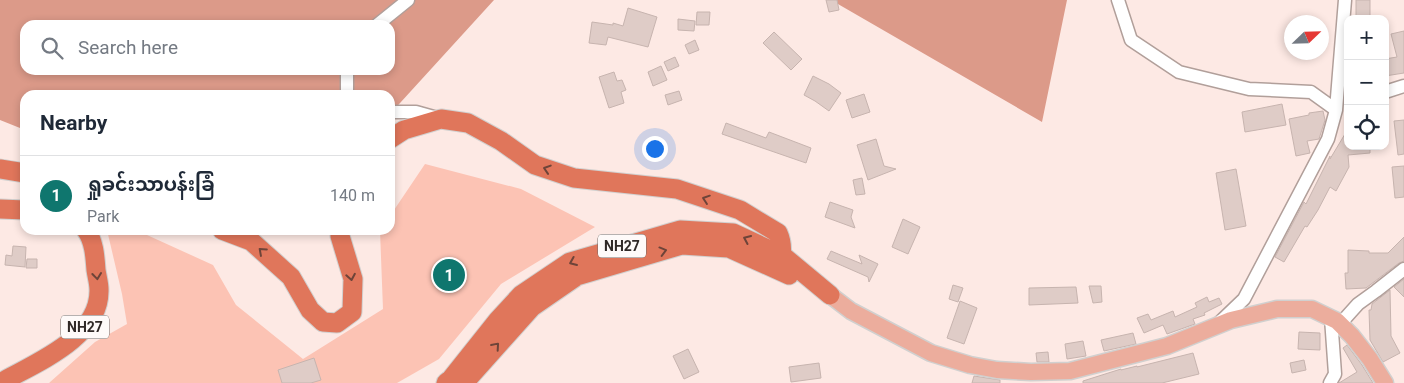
<!DOCTYPE html>
<html lang="en">
<head>
<meta charset="utf-8">
<style>
	body { margin:0; font-family:Roboto,"Noto Sans Myanmar",sans-serif; background:#f2f2f3; color:#1f2937 }
	.controls { position:absolute; right:15px; top:15px; display:grid; overflow:hidden; border-radius:10px; box-shadow:0 2px 8px #0003 }
	.controls button { width:45px; height:45px; display:grid; place-items:center; padding:0; border:0; border-bottom:1px solid #e0e1e3; background:#fff; color:#1f2937; font:25px sans-serif }
	.compass { position:absolute; left:1284px; top:15px; width:45px; height:45px; border-radius:50%; background:#fff; box-shadow:0 2px 8px #0003; rotate:67deg }
	.you { position:absolute; left:654px; top:148px; width:18px; height:18px; margin:-12px; border:4px solid #fff; border-radius:50%; background:#1a73e8; box-shadow:0 0 0 8px #1a73e833 }
	.badge { display:grid; place-items:center; width:32px; height:32px; border-radius:50%; background:#0f766e; color:#fff; font-size:16px; font-weight:700 }
	.pin { position:absolute; translate:-50% -50%; border:2px solid #fff; box-shadow:0 1px 5px #0006 }
	.list { margin:0; padding:0; list-style:none }
	h2 { display:flex; justify-content:space-between; align-items:center; height:65px; margin:0; padding:0 20px; font-size:21px }
	h2 small { font-size:16px; font-weight:400; color:#747a83 }
	.list li { display:grid; grid-template-columns:32px 1fr auto; gap:15px; align-items:center; box-sizing:border-box; height:80px; padding:0 20px; border-top:1px solid #e0e1e3 }
	.list b { display:block; font-size:19px; white-space:nowrap }
	.list p { margin:0; font-size:16px; white-space:nowrap; color:#747a83 }
	.list em { font-size:16px; font-style:normal; color:#747a83 }
	.icon { flex:none; width:28px; height:28px; fill:none; stroke:currentColor; stroke-width:2; stroke-linecap:round; stroke-linejoin:round }
	.map { position:relative; flex:none; width:1404px; height:383px; overflow:hidden }
	.search { position:absolute; background:#fff; box-shadow:0 2px 8px #0003; left:20px; top:20px; width:375px; height:55px; display:flex; align-items:center; gap:12px; box-sizing:border-box; padding:0 18px; border-radius:15px; color:#747a83; font-size:19px }
	.panel { position:absolute; background:#fff; box-shadow:0 2px 8px #0003; left:20px; top:90px; width:375px; height:145px; border-radius:15px }
	.map>svg:first-child { display:block }
	.green { fill:#fcc3b4 }
	.forest { fill:#dc9a89; fill-rule:evenodd }
	.building { fill:#dfccc7; stroke:#c7b4af }
	.lines { fill:none; stroke-linecap:round; stroke-linejoin:round }
	.minor-casing { stroke:#b19f9a; stroke-width:15 }
	.major-casing { stroke:#d1d0cf; stroke-width:19 }
	.highway-casing { stroke:#d1d0cf; stroke-width:21 }
	.minor { stroke:#fff; stroke-width:12 }
	.major { stroke:#ecad9d; stroke-width:16 }
	.highway { stroke:#e0765b; stroke-width:19 }
	.oneway { stroke:#6e4439 }
	.labels { text-anchor:middle; stroke-width:4; stroke-linejoin:round; paint-order:stroke }
	.shield { fill:#fefaf9; stroke:#6e6866; stroke-width:1 }
	.shield-label { font-size:14px; font-weight:bold; fill:#302927 }
</style>
</head>
<body>
<div class="map">
<svg width="1404" height="383" viewBox="0 0 1404 383">
	<rect width="100%" height="100%" fill="#fde9e4"/>
	<!-- green -->
	<path class="green" d="M425 164 521 189 595 227 501 284 439 359 397 383H49L95 342 127 324 122 294 107 230H136L213 265 236 305 303 359 383 309 380 231 390 230V216Z"/>
	<!-- forest -->
	<path class="forest" d="M0 0H494L390 114V95H25V130L0 120ZM25 25H390V70H25Z
		M831 0H1067L1042 122Z"/>
	<!-- building -->
	<path class="building" d="M826 0H837L839 10 829 12Z
		M1356 0H1370V19H1356Z
		M628 8 657 17 648 47 608 37 606 45 589 43 592 22 613 25V23L623 26Z
		M697 12H710L709 25H696Z
		M678 19 695 21 694 31 678 30Z
		M1404 31V73L1385 76V59L1397 57 1391 34Z
		M774 32 802 59 791 70 763 43Z
		M695 40 699 50 689 54 685 45Z
		M675 57 679 66 668 71 664 62Z
		M661 66 667 80 653 86 648 72Z
		M614 72 617 81 622 80 626 90 621 92 624 103 609 108 599 77Z
		M813 76 829 84 841 93 829 111 815 101 804 95Z
		M679 91 682 100 668 105 665 95Z
		M864 94 870 112 852 118 846 100Z
		M1282 104 1286 125 1245 132 1242 112Z
		M1323 111 1325 120 1319 139 1307 141 1310 153 1296 156 1289 119 1309 115V113Z
		M1404 120V154L1398 155 1394 121Z
		M726 123 766 138 769 132 811 148 806 163 722 134Z
		M1348 129V146H1370V153L1348 155 1349 167 1336 191 1330 187 1318 210 1307 227 1305 226 1284 262 1275 257 1304 202 1306 204 1330 156V159Z
		M876 139 884 166 896 169 868 180 857 145Z
		M1404 166V197L1395 198 1392 167Z
		M1236 169 1246 226 1225 230 1216 173Z
		M862 178 865 194 856 195 853 180Z
		M830 202 853 210 851 217 855 228 825 217Z
		M903 219 920 227 908 254 892 247Z
		M1404 237V261L1399 263 1366 288 1346 289 1345 273H1348V250L1369 251V253H1388Z
		M13 246 26 247 25 267 5 265 6 255 12 256Z
		M831 251 862 264 859 255 878 264 869 282 868 277 827 259Z
		M27 259H37V268H26Z
		M1404 279V297L1394 287Z
		M953 285 963 288 958 302 949 299Z
		M1089 286H1101L1102 302 1093 303Z
		M1076 287 1078 303 1029 305V288Z
		M1390 290 1391 336 1400 353 1383 362 1370 340 1369 310H1371L1372 304Z
		M1207 297 1209 302 1219 298 1222 304 1204 313 1205 315 1193 319 1195 324 1167 334 1163 325 1144 333 1137 318 1148 314 1151 320 1173 311 1175 317 1197 307 1195 303Z
		M960 301 977 308 964 344 947 338Z
		M1299 332 1320 333V350L1298 349Z
		M1133 333 1136 344 1104 351 1101 340Z
		M1083 341 1086 356 1067 359 1065 344Z
		M1347 345 1362 365 1373 383H1339L1357 372 1343 348Z
		M688 349 699 372 684 379 673 356Z
		M1048 352 1049 362H1037L1036 353Z
		M1193 353 1199 374 1162 383H1083V381L1121 369V370L1137 366V367Z
		M314 358 321 380 311 383H282L278 370Z
		M1304 360 1306 370 1292 373 1290 363Z
		M819 363 821 378 791 382 789 367Z
		M974 376 1000 380V383H972Z"/>
	<g class="lines">
		<defs>
			<path id="minor" d="M1118 0 1131 40 1179 72 1249 89 1311 92 1336 110
				M377 25 408 0
				M347 70V95
				M1385 92 1404 86
				M390 112H416L441 119
				M1220 322 1244 299 1328 139 1336 110 1345 0
				M1340 324 1358 304 1376 291 1404 269
				M1330 383 1335 374 1331 318"/>
			<path id="major" d="M830 295 851 311 931 353 970 365 997 370 1031 372 1070 371 1167 346 1231 320 1277 309H1312L1337 321 1352 336 1370 359 1385 383"/>
			<path id="highway" d="M390 139 404 130 441 119 468 123 501 141 535 165 574 178 677 189 740 210 778 233C784 246 782 258 778 270
				M0 169 25 173
				M0 209 25 210
				M222 230 251 241 291 277 310 310 323 322 337 323 352 312 353 279 340 236V230
				M0 383C35 363 100 338 99 290 99 283 97 277 96 270 95 256 94 241 86 230
				M446 383 451 379 498 320 521 295 570 262 680 230 733 233 783 256 830 295
				M464 383 532 307 577 276 682 245 729 248 789 275"/>
		</defs>
		<!-- minor casing -->
		<use href="#minor" class="minor-casing"/>
		<!-- major casing -->
		<use href="#major" class="major-casing"/>
		<!-- highway casing -->
		<use href="#highway" class="highway-casing"/>
		<!-- minor -->
		<use href="#minor" class="minor"/>
		<!-- major -->
		<use href="#major" class="major"/>
		<!-- highway -->
		<use href="#highway" class="highway"/>
	</g>
	<!-- one-way arrows -->
	<defs><path id="oneway-chevron" d="M-2-3.5L2.5 0L-2 3.5" fill="none" stroke-width="1.6" stroke-linecap="round" stroke-linejoin="round" transform="scale(1.25)"/></defs>
	<g class="oneway">
		<use href="#oneway-chevron" transform="translate(547 169) rotate(-162)"/>
		<use href="#oneway-chevron" transform="translate(706 199) rotate(-161)"/>
		<use href="#oneway-chevron" transform="translate(747 239) rotate(-156)"/>
		<use href="#oneway-chevron" transform="translate(262 251) rotate(-138)"/>
		<use href="#oneway-chevron" transform="translate(663 251) rotate(-15)"/>
		<use href="#oneway-chevron" transform="translate(573 262) rotate(157)"/>
		<use href="#oneway-chevron" transform="translate(97 276) rotate(83)"/>
		<use href="#oneway-chevron" transform="translate(351 277) rotate(80)"/>
		<use href="#oneway-chevron" transform="translate(496 346) rotate(-49)"/>
	</g>
	<g class="labels">
		<!-- shield labels -->
		<g class="shield">
			<rect x="598" y="234.5" width="48" height="23" rx="4"/>
			<rect x="61" y="315.5" width="48" height="23" rx="4"/>
		</g>
		<g class="shield-label">
			<text x="622" y="251">NH27</text>
			<text x="85" y="332">NH27</text>
		</g>
	</g>
</svg>
<div class="controls">
<button>+</button>
<button>−</button>
<button><svg class="icon" aria-label="locate" viewBox="0 0 24 24"><circle cx="12" cy="12" r="6"/><path d="M12 2v4M12 18v4M2 12h4M18 12h4"/></svg></button>
</div>
<svg class="compass" viewBox="-18 -18 36 36"><path d="M0-13l5 13h-10z" fill="#e53935"/><path d="M0 13l5-13h-10z" fill="#747a83"/></svg>
<div class="you"></div>
<div class="pin badge" style="left:449px;top:275px">1</div>
<div class="search"><svg class="icon" aria-label="search" viewBox="0 0 24 24"><circle cx="10" cy="10" r="6"/><path d="M15 15l6 6"/></svg>Search here</div>
<section class="panel">
<h2>Nearby<small></small></h2>
<ul class="list">
<li><span class="badge">1</span><div><b>ရှုခင်းသာပန်းခြံ</b><p>Park</p></div><em>140 m</em></li>
</ul>
</section>
</div>
</body>
</html>
